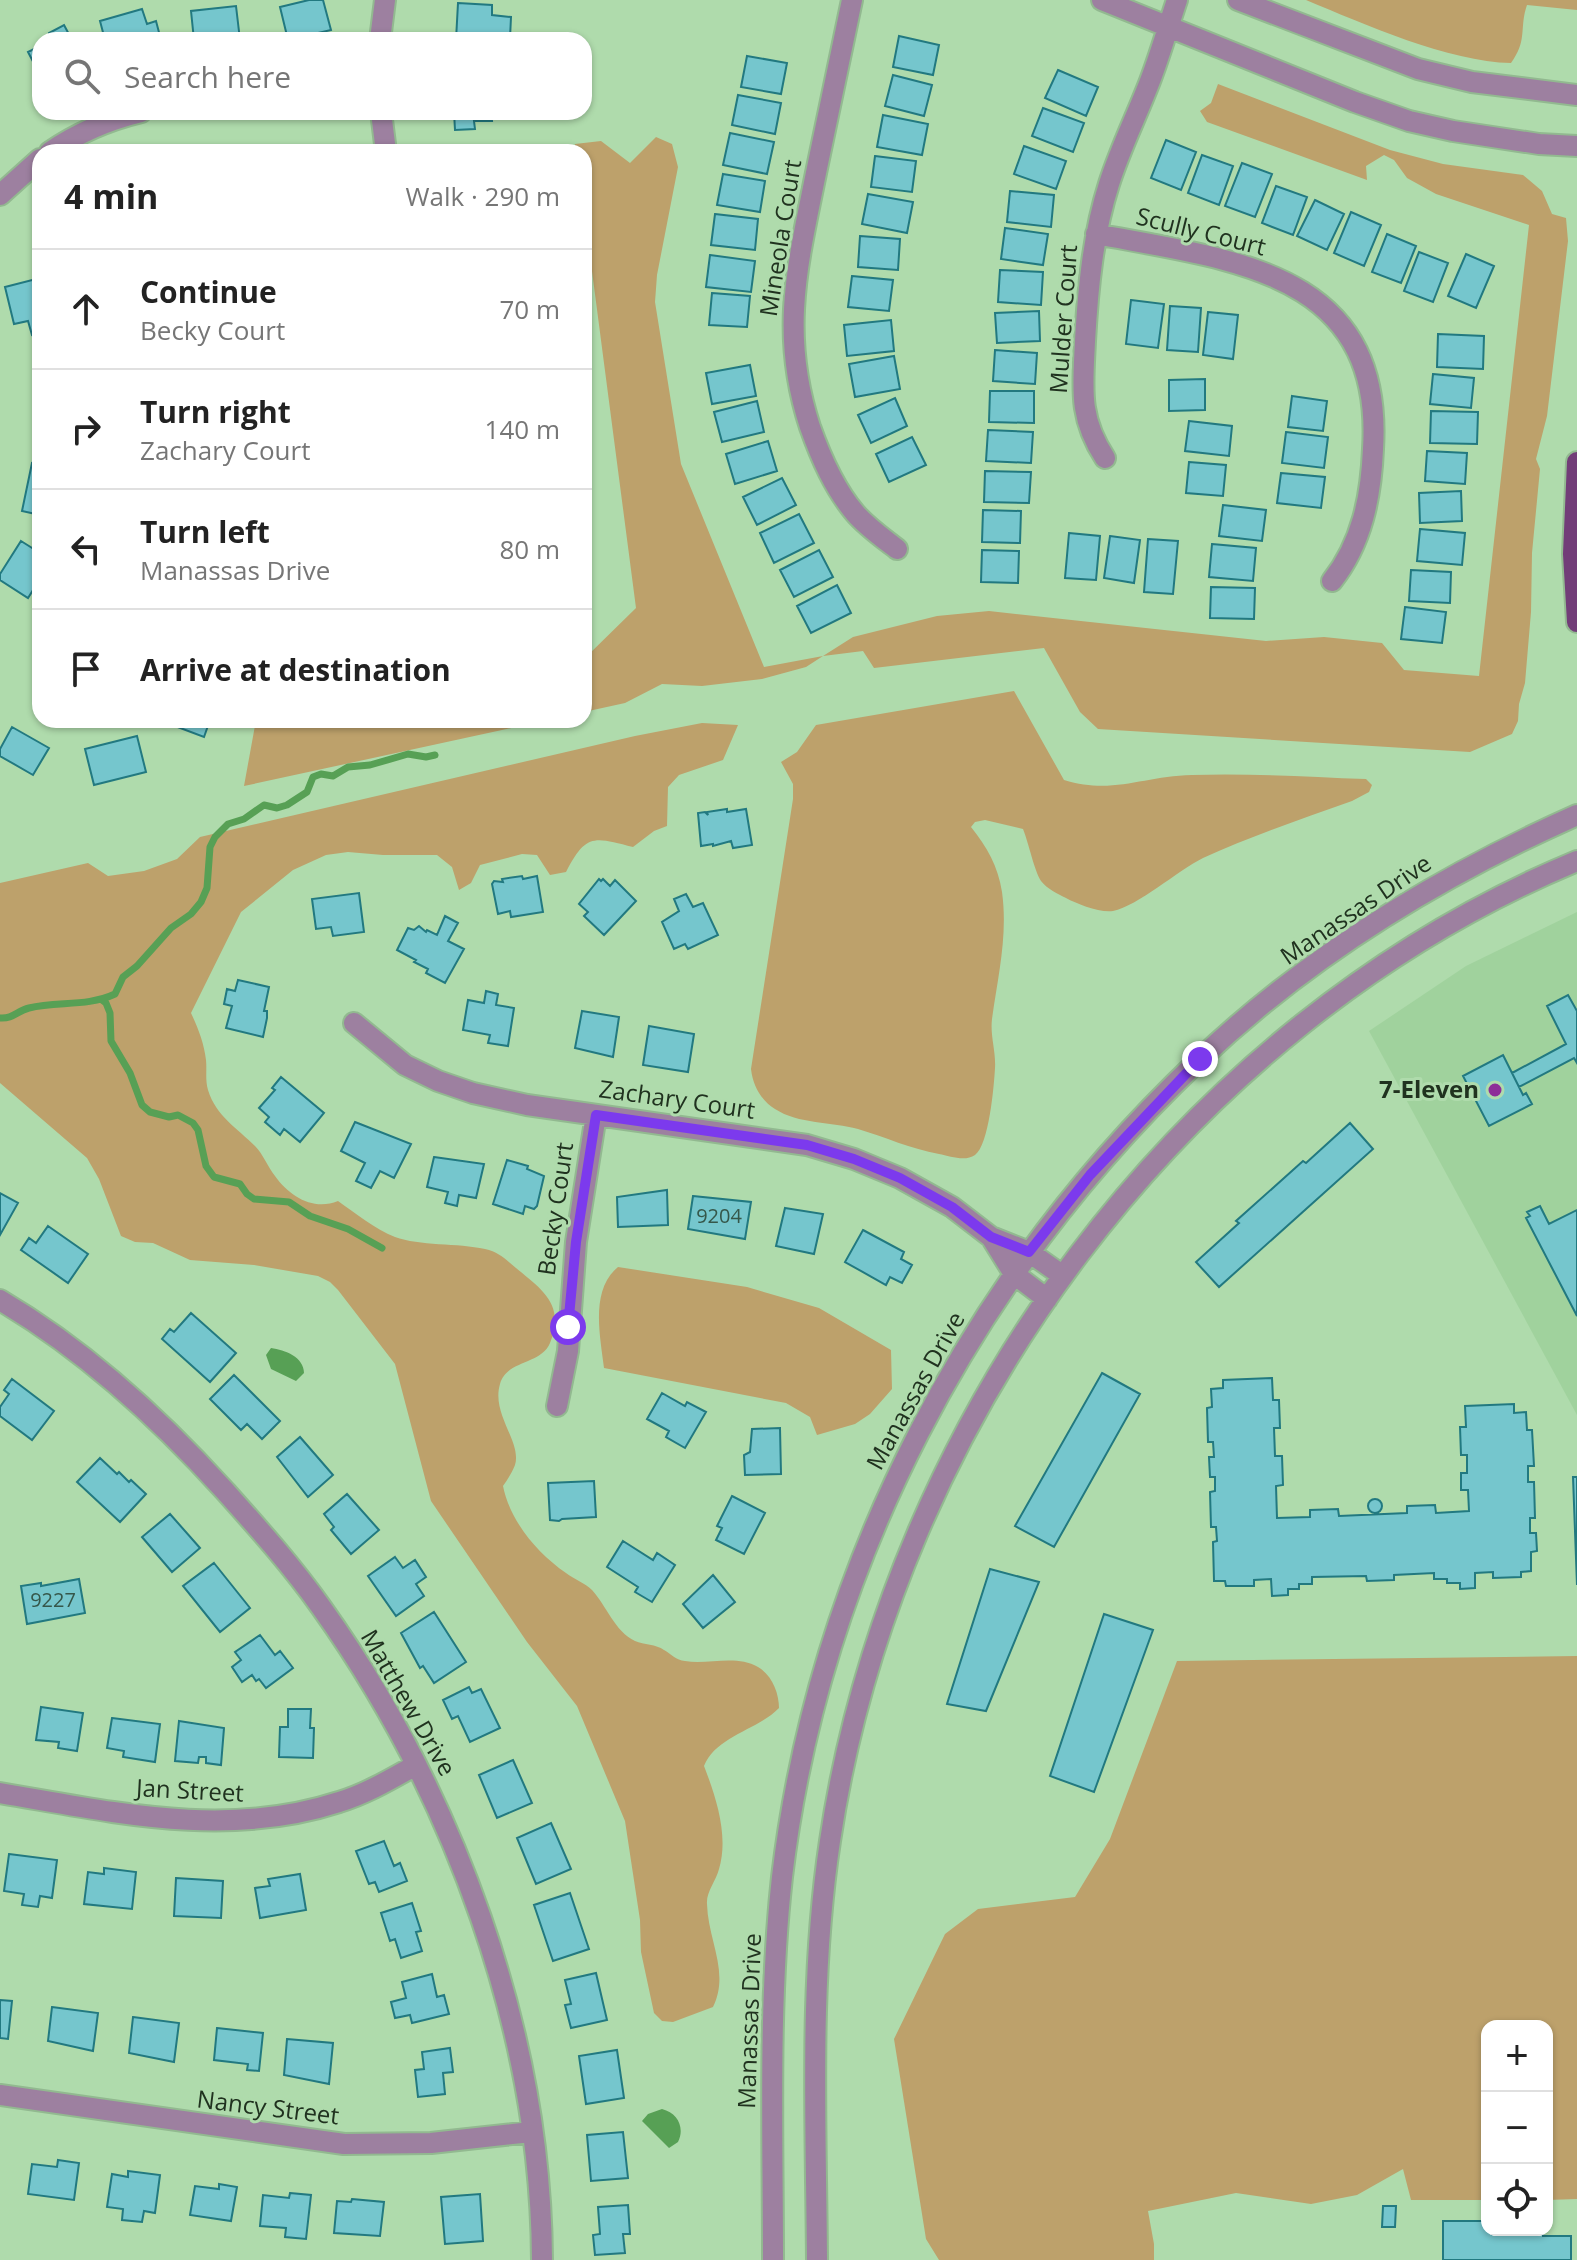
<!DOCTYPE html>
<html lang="en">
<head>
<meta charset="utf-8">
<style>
	body { margin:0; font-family:"Open Sans",sans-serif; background:#f2f2f2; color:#222 }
	.controls { position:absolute; right:24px; bottom:24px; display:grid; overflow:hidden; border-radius:16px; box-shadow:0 2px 6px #0004 }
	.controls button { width:72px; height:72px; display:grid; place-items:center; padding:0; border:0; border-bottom:2px solid #e0e0e0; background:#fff; color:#222; font:40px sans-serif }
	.stop { position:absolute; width:24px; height:24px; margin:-18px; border:6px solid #7c3aed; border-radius:50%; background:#fff }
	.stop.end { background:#7c3aed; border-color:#fff; box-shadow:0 2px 8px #0008 }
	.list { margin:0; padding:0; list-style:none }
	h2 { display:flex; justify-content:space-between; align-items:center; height:104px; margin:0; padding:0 32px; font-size:34px }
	h2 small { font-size:26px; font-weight:400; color:#767676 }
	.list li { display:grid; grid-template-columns:52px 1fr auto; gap:24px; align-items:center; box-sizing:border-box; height:120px; padding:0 32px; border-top:2px solid #e0e0e0 }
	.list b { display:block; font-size:30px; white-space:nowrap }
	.list p { margin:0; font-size:26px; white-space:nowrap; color:#767676 }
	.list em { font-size:26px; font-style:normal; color:#767676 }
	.icon { flex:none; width:44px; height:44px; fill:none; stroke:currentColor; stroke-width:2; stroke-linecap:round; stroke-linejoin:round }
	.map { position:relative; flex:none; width:1577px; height:2260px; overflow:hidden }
	.search { position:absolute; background:#fff; box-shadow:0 2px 6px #0004; left:32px; top:32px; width:560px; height:88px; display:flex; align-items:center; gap:20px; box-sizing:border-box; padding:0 28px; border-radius:24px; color:#767676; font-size:30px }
	.panel { position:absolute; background:#fff; box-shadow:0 2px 6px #0004; left:32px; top:144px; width:560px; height:584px; border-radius:24px }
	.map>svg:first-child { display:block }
	.built { fill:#a0d29d }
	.green { fill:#bda16b }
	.water { fill:#57a055 }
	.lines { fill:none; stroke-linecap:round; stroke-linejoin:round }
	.stream { stroke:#57a055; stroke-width:7 }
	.building { fill:#75c6cd; stroke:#227980; stroke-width:2 }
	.minor-casing { stroke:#92b990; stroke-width:24 }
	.major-casing { stroke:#92b990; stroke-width:24 }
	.minor { stroke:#9d80a0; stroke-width:20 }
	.major { stroke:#723d78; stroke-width:20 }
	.route { stroke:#7c3aed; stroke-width:10 }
	.poi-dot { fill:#8d2e98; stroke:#afdbac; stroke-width:3 }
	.labels { text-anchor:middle; stroke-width:6; stroke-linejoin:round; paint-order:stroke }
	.number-label { font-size:20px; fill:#35574a }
	.street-label { font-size:24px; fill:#20321f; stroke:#afdbac }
	.poi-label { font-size:24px; font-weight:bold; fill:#20321f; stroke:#afdbac; text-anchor:end }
</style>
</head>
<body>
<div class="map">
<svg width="1577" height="2260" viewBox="0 0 1577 2260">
	<rect width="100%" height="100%" fill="#afdbac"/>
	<!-- built -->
	<path class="built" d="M1577 912V1415L1369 1031 1466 966Z"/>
	<!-- green -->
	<path class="green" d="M1306 0H1577V10L1527 5C1519 28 1528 40 1511 63 1449 62 1364 24 1306 0Z
		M1218 84 1390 150 1443 164 1523 175 1542 191 1552 214 1566 218 1568 241 1547 416 1536 459 1540 469 1532 553 1531 612 1525 683 1519 704 1518 721 1512 734 1470 752 1098 729 1080 712 1044 648 874 668 863 651 823 656 806 667 762 679 702 686 662 684 625 703 584 712V659L636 608 584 210V152H576L575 144 601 141 630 163 656 137 672 144 678 167 657 275 655 302 681 464 764 667 823 656 853 637 937 616 989 611 1266 641 1324 637 1382 643 1404 670 1479 676 1529 225 1436 194 1407 178 1394 160 1384 155 1366 166 1367 180 1207 122 1200 111 1211 103Z
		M1014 691 1064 780C1113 795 1143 776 1192 775 1250 773 1308 777 1366 779L1372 785 1369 792 1352 801C1302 819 1251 836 1203 858 1177 871 1138 906 1113 911 1100 913 1077 904 1066 898 1058 894 1047 889 1041 881 1034 870 1029 844 1023 829L985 820 975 822 971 827C987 847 998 866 1002 892 1008 935 998 976 992 1019 990 1036 996 1051 995 1068 994 1086 989 1145 975 1155 965 1162 950 1156 939 1154 911 1149 885 1137 858 1129 832 1122 798 1124 775 1109 761 1100 753 1086 751 1069L793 799V784L781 762 797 752 816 725Z
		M256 720H420L425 724 447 720H548L244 786Z
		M702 723 738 725 723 760 679 775 668 787 667 826 654 831 633 847C594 837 586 833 566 872L550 875 537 855 522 854 480 865 471 883 459 890 452 867 437 855H383L348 852 326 855 293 870 241 912 191 1013C198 1028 204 1043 206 1060 207 1070 205 1080 208 1090 216 1116 237 1128 255 1146 263 1154 268 1167 275 1176 290 1197 314 1211 338 1201 355 1213 375 1229 395 1237 419 1246 458 1243 485 1249 499 1252 505 1259 516 1268 541 1289 566 1304 550 1343 541 1365 506 1360 500 1384 491 1414 522 1442 515 1465 512 1473 507 1480 503 1486 510 1521 537 1553 566 1573 574 1579 585 1583 592 1590 606 1605 615 1632 635 1641 644 1645 656 1644 664 1650 671 1654 676 1660 685 1661 708 1665 736 1654 758 1667 772 1675 779 1693 779 1708 758 1730 716 1736 704 1766 716 1797 729 1836 719 1869 716 1881 706 1892 707 1904 708 1941 730 1972 713 2007L673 2022 662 2021 654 2013 641 1952 640 1920 625 1821 577 1706 527 1642 431 1501 395 1364 338 1290 330 1282 318 1276 254 1265 190 1260 153 1243 135 1242 121 1236 99 1179 87 1158 0 1083V883L88 863 108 876 144 871 177 859 200 837 635 736Z
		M618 1267 747 1287 819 1308 891 1350 892 1389 870 1414 855 1424 817 1435 810 1417 786 1403 604 1368C600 1335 590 1290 618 1267Z
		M1577 1656V2199L1547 2200V2026H1487V2200H1411L1403 2169 1357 2195 1311 2204 1236 2193 1148 2211 1154 2244V2260H939L926 2239 894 2039 945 1934 978 1909 1075 1897 1110 1839 1177 1661Z"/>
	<!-- water -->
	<path class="water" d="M271 1348C285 1350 304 1357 304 1373L296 1381 271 1369 266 1355Z
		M662 2109C678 2113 685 2128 678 2142L669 2148 642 2121 648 2114Z"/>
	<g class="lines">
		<!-- stream -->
		<path class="stream" d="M102 1000 106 1003 110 1013 111 1041 130 1073 142 1105 150 1112 169 1117 178 1115 193 1123 198 1130 206 1166 214 1177 240 1184 247 1194 254 1199 289 1202 310 1216 348 1229 382 1248
			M0 1018C13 1019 17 1011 29 1008 58 1001 87 1007 115 994L123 977 137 966 171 928 191 914 201 902 207 888 210 847 215 837 228 824 244 819 264 805 277 808 287 805 307 792 313 777 321 774 333 776 348 767 370 765 408 754 426 757 435 755"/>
	</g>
	<!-- building -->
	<path class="building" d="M309 0H323L331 30 288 40 280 7Z
		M458 3 492 5V15L511 17 510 38 456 40Z
		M236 6 240 40H194L191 11Z
		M142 9 147 24 156 21 161 40H105L100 21Z
		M64 25 72 40H51L49 33Z
		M899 36 939 45 933 75 893 67Z
		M40 46V75L28 52Z
		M747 56 787 63 781 94 741 87Z
		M1058 70 1098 87 1086 116 1045 98Z
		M893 75 932 85 924 116 885 106Z
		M738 95 781 103 775 134 732 125Z
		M1043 108 1084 123 1073 152 1032 136Z
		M454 112H491L492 121H474L475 129 455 130Z
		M883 115 928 124 922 155 877 147Z
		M730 133 774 142 767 174 723 165Z
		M1166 140 1196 152 1181 190 1151 178Z
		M1024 146 1066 161 1056 189 1014 174Z
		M1202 155 1233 166 1219 205 1188 193Z
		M875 156 916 161 912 192 871 187Z
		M1242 163 1272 174 1255 217 1225 206Z
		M723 174 765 181 760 212 717 205Z
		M1276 186 1307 197 1293 235 1262 223Z
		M1010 191 1054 195 1051 227 1007 222Z
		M868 194 913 202 907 233 862 224Z
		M1315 200 1344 214 1327 250 1297 236Z
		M1351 212 1381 225 1364 266 1334 253Z
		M715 214 758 219 755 250 711 245Z
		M1005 228 1048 234 1043 265 1001 259Z
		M1387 234 1416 246 1401 283 1372 272Z
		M860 236 900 239 898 270 858 267Z
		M1419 252 1448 263 1433 302 1404 291Z
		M1466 254 1494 266 1476 308 1448 296Z
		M710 255 755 261 751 292 706 287Z
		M1000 270 1043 272 1041 305 998 302Z
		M852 276 893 280 889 311 848 307Z
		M40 278V333L32 335 28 321 14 324 5 287Z
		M712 293 750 296 747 327 709 325Z
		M1131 300 1164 304 1158 348 1126 344Z
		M1170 306 1201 308 1198 352 1167 350Z
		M1039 311 1040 341 997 343 995 313Z
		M1208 312 1238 315 1233 359 1203 355Z
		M891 320 894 351 847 356 844 325Z
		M1438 334 1484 336 1483 369 1437 367Z
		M995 350 1037 353 1035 384 993 381Z
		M894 356 900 389 855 397 849 364Z
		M750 365 756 396 712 404 706 373Z
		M1433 374 1474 378 1471 408 1430 404Z
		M1205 379V410L1169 411V380Z
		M990 391H1034V423L989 422Z
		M1292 396 1327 401 1323 431 1288 427Z
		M895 398 907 426 871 443 858 415Z
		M757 401 764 432 722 442 714 412Z
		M1431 411 1478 412 1477 444 1430 443Z
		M1189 421 1232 426 1229 456 1185 451Z
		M988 430 1033 432 1031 463 986 461Z
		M1286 432 1328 437 1324 468 1282 463Z
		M912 437 926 465 889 482 876 454Z
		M768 441 777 471 735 484 726 454Z
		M1427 451 1467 453 1465 484 1425 481Z
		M1189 462 1226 465 1223 496 1186 493Z
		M32 463 40 465V515L22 511Z
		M985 471 1031 472 1029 503 984 502Z
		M1281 473 1325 477 1321 508 1277 503Z
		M782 478 796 505 757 525 743 497Z
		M1461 491 1462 521 1420 523 1419 493Z
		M1223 505 1266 510 1262 541 1219 536Z
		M983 510 1021 511 1020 543 982 542Z
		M799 514 814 543 774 563 760 533Z
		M1420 529 1465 533 1462 565 1417 561Z
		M1069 533 1100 536 1096 580 1065 578Z
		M1110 536 1140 540 1134 583 1104 578Z
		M1148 539 1178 541 1173 594 1144 592Z
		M21 541 40 553V579L28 598 0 580V574Z
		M1212 544 1256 548 1253 581 1209 577Z
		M819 550 833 577 794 597 780 570Z
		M982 550 1019 551 1018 583 981 582Z
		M1411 570 1451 572 1450 603 1409 601Z
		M837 585 851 613 811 633 797 606Z
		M1211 587 1255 588 1254 619 1210 618Z
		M1405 607 1446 612 1442 643 1401 639Z
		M159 720H210L204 737Z
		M12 727 49 748 33 775 0 756V749Z
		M137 736 146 772 94 785 85 749Z
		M727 809V812L746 809 752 845 733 848 731 841 713 846V844L701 846 698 813 705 812 708 815 707 812Z
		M522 876 523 879 537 876 543 912 511 917 510 911 498 914 492 884 494 881 503 882 502 879Z
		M599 879 601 881 603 879 610 886 615 880 636 901 604 935 584 916 588 912 579 904Z
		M359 893 364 932 333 936 331 927 316 929 312 899Z
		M686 894 693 907 703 903 718 935 688 949 685 944 674 949 662 922 679 911 674 899Z
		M445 916 458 923 448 941 464 949 445 983 426 973 428 969 414 962 416 960 397 950 408 928 414 930 419 926 426 932 427 930 437 935Z
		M238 980 269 987 264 1011H267V1018L263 1037 226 1028 232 1006 224 1004 227 989 235 991Z
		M486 991 498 994 496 1005 514 1008 508 1046 488 1043 490 1035 463 1030 468 1000 484 1003Z
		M1568 995 1577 1011V1063L1574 1058 1519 1087 1512 1073 1566 1044 1547 1006Z
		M582 1011 619 1017 613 1057 575 1048Z
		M649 1026 694 1034 688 1072 643 1065Z
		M1503 1055 1523 1095 1526 1093 1532 1104 1489 1126 1463 1076Z
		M281 1077 324 1113 300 1142 284 1129 280 1135 265 1122 269 1117 259 1108 275 1090 272 1088Z
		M355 1122 411 1144 394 1178 380 1171 371 1188 356 1181 365 1163 341 1151Z
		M1350 1123 1373 1149 1219 1287 1196 1262 1239 1223 1236 1221 1303 1161 1306 1163Z
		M434 1157 484 1164 476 1198 459 1195 457 1206 445 1203 448 1192 427 1187Z
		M507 1160 528 1166 527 1169 544 1176 537 1206 534 1209 525 1206 523 1214 493 1204Z
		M667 1190 668 1225 618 1227 617 1197Z
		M0 1193 18 1203 0 1235Z
		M693 1196 751 1202 745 1239 688 1229Z
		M1540 1206 1549 1224 1577 1210V1316L1526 1218 1530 1216 1527 1212Z
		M785 1208 823 1214 814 1254 776 1246Z
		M48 1226 88 1254 68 1283 21 1250 29 1238 36 1243Z
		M863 1230 904 1252 901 1259 912 1265 902 1283 890 1277 886 1285 845 1262Z
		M191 1313 236 1353 210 1382 162 1339 170 1329 174 1332Z
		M1102 1373 1140 1394 1054 1547 1015 1526Z
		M234 1375 280 1421 262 1439 247 1424 241 1430 210 1399Z
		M1272 1378 1273 1400H1279L1280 1428H1274L1275 1456H1282L1283 1485 1276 1486 1277 1518 1310 1517V1510L1338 1509 1339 1516 1407 1513V1506L1435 1505 1436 1513 1469 1511 1468 1490H1461V1473H1467V1455H1461L1460 1427H1466L1465 1406 1514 1404V1413L1526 1412 1527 1430H1532L1534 1466H1528V1482H1534L1535 1518H1530V1533H1536L1537 1551 1531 1552V1571L1521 1572V1577L1493 1578V1572L1475 1573V1588L1460 1589V1583H1447V1579H1434V1573L1394 1575V1580L1367 1581 1366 1576 1312 1577V1584H1299V1589H1288V1595L1272 1596 1271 1579 1254 1580V1586H1226L1225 1581H1214L1213 1542 1217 1541 1216 1527H1211L1210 1492 1215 1491V1477H1210L1209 1457H1214L1213 1442H1208L1207 1408 1212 1407 1211 1389 1223 1388V1380Z
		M12 1379 54 1411 32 1440 0 1416V1407L9 1394 4 1390Z
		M662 1393 685 1406 687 1402 706 1412 685 1448 666 1437 669 1431 647 1419Z
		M780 1428 781 1474 745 1475 744 1455 750 1452 752 1429Z
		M300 1437 333 1475 308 1497 277 1457Z
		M100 1458 117 1474 119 1472 129 1482 131 1480 146 1494 120 1522 77 1482Z
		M1573 1477H1577V1585Z
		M594 1481 596 1517 562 1519 559 1521 550 1520 548 1483Z
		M347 1494 379 1530 351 1554 331 1530 334 1527 324 1514Z
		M732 1496 765 1513 744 1554 716 1540 722 1528 717 1526Z
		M1368 1506a7 7 0 1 1 14 0a7 7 0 1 1-14 0Z
		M170 1514 200 1548 172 1572 142 1537Z
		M623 1541 653 1560 657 1553 675 1565 652 1602 635 1592 638 1587 607 1567Z
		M395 1557 403 1568 415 1560 426 1577 416 1584 424 1596 396 1616 368 1576Z
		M214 1563 250 1608 220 1632 183 1586Z
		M990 1569 1039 1582 986 1711 947 1704Z
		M713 1575 735 1602 703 1628 683 1604Z
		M79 1579 85 1613 27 1624 21 1586 41 1583V1586Z
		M434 1612 466 1662 434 1683 423 1666 420 1668 401 1633Z
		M1104 1614 1153 1630 1094 1792 1050 1776Z
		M260 1635 275 1655 280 1651 293 1668 266 1688 259 1679 256 1681 252 1675 242 1682 232 1667 241 1660 235 1652Z
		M469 1687 472 1693 481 1689 500 1728 470 1742 458 1716 452 1719 443 1700Z
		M41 1707 83 1713 77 1751 58 1748 59 1742 36 1740Z
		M288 1709H311L310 1728H314L313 1758 279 1757 280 1727H288Z
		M112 1718 160 1724 155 1762 123 1757 124 1751 107 1748Z
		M179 1721 224 1728 221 1765 206 1763V1757H199L198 1763 175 1761Z
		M513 1760 532 1803 497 1818 479 1775Z
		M551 1823 571 1869 536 1884 517 1838Z
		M384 1841 394 1866 400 1863 407 1881 379 1892 375 1882 369 1884 356 1851Z
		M9 1854 57 1860 52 1898 40 1896 38 1907 22 1905 24 1894 4 1891Z
		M104 1868 136 1872 132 1909 84 1904 88 1872 104 1874Z
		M300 1874 306 1910 260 1918 255 1888 270 1886 268 1879Z
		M176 1878 223 1881 221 1918 174 1916Z
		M570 1893 589 1949 553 1961 534 1905Z
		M412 1903 421 1931 416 1932 422 1951 401 1958 395 1939 390 1941 381 1913Z
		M596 1973 607 2020 571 2028 565 2005 571 2004 565 1980Z
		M432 1974 437 1997 444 1995 449 2014 412 2023 410 2015 395 2018 391 2002 406 1998 402 1982Z
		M0 2000 12 2001 8 2039 0 2038Z
		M52 2007 98 2013 93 2051 48 2041Z
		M133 2017 179 2023 174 2062 129 2053Z
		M217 2028 263 2033 259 2071 247 2070 248 2064 214 2060Z
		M287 2039 333 2043 329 2084 284 2075Z
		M450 2048 453 2072 443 2073 445 2094 418 2097 415 2070 424 2069 422 2052Z
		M617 2050 624 2098 586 2104 579 2056Z
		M623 2132 628 2178 591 2181 587 2135Z
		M58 2160 79 2163 74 2200 28 2194 32 2164 57 2167Z
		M128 2171 160 2175 155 2213 144 2211 142 2222 122 2220 123 2209 107 2207 112 2174 128 2177Z
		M219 2184 237 2187 231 2221 190 2215 195 2186 219 2189Z
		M290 2193 311 2195 306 2239 285 2237 286 2228 260 2226 263 2195 289 2198Z
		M480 2194 483 2241 445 2244 441 2197Z
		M352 2199 384 2202 380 2236 334 2233 337 2201 351 2202Z
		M628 2205 630 2234H623L625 2253 595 2255 593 2235 600 2234 598 2207Z
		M1383 2206H1396L1395 2227H1382Z
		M1443 2221H1487V2230H1543V2236H1571V2260H1443Z"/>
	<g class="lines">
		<defs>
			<path id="minor" d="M852 0C840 56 829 112 817 168 798 263 779 332 810 427 821 458 834 488 855 513 867 527 883 538 897 549
				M1102 0 1355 102 1409 121 1453 131 1539 144 1577 146
				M1238 0 1418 69 1472 82 1577 95
				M380 40 385 0
				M381 112 386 152
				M50 152C79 132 108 120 141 112
				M0 195 40 159
				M1096 234C1232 260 1384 271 1373 449 1371 497 1362 543 1332 581
				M1105 458C1078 417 1083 387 1085 341 1088 288 1093 234 1109 184 1120 149 1137 115 1150 81 1160 55 1168 27 1177 0
				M354 1023 405 1065 438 1081 473 1093 527 1105 807 1145 854 1159 900 1178 952 1207 991 1237 1029 1252 1063 1276
				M991 1237 1014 1274 1047 1299
				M0 1300C85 1350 160 1419 225 1491 258 1528 292 1566 321 1607 453 1792 541 2031 542 2260
				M557 1406 568 1351 576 1242 596 1115
				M0 1793C113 1812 226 1839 339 1802 366 1794 391 1779 416 1765
				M0 2095 344 2144 431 2143 531 2132
				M773 2260C773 2133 768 2004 782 1877 819 1566 971 1276 1198 1061 1307 957 1440 876 1577 815
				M817 2260C816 2120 809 1979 830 1841 892 1420 1182 1025 1577 861"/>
			<path id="major" d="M1577 462 1573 554 1577 622"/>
		</defs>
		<!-- minor casing -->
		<use href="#minor" class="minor-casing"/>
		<!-- major casing -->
		<use href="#major" class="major-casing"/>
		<!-- minor -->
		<use href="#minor" class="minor"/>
		<!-- major -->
		<use href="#major" class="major"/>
	</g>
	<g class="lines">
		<!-- route -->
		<path class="route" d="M568 1327 576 1242 596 1115 807 1145 854 1159 900 1178 952 1207 991 1237 1029 1252 1090 1175 1200 1059"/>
	</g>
	<!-- markers -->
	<circle class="poi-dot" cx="1495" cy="1090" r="8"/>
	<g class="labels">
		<!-- number labels -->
		<g class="number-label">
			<text x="719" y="1223">9204</text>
			<text x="53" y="1607">9227</text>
		</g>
		<!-- street labels -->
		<g class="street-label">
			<text transform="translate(1201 232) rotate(14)" y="8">Scully Court</text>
			<text transform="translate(781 238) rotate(-81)" y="8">Mineola Court</text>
			<text transform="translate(1064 319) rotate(-86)" y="8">Mulder Court</text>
			<text transform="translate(1356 910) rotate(-34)" y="8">Manassas Drive</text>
			<text transform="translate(677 1100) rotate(8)" y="8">Zachary Court</text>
			<text transform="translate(556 1209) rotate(-82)" y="8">Becky Court</text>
			<text transform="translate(916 1391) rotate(-61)" y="8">Manassas Drive</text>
			<text transform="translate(408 1703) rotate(60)" y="8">Matthew Drive</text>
			<text transform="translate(190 1791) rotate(3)" y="8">Jan Street</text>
			<text transform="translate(750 2021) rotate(-88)" y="8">Manassas Drive</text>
			<text transform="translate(268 2108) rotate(7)" y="8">Nancy Street</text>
		</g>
		<!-- poi labels -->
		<g class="poi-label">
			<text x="1479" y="1098">7-Eleven</text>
		</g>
	</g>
</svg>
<div class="controls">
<button>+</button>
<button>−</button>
<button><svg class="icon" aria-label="locate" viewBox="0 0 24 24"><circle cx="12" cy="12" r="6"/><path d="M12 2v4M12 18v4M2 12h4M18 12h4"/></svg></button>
</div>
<div class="stop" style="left:568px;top:1327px"></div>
<div class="stop end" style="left:1200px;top:1059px"></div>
<div class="search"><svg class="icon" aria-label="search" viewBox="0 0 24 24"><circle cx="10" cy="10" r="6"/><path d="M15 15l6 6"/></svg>Search here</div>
<section class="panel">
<h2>4 min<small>Walk · 290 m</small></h2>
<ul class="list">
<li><svg class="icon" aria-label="ahead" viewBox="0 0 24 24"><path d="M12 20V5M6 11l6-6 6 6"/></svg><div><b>Continue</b><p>Becky Court</p></div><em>70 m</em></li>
<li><svg class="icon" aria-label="right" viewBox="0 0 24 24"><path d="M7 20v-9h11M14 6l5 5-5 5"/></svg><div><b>Turn right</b><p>Zachary Court</p></div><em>140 m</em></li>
<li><svg class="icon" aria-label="left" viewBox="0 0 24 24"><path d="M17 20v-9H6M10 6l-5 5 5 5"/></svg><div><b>Turn left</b><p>Manassas Drive</p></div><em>80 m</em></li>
<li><svg class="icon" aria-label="arrive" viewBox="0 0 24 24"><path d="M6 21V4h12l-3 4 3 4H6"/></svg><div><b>Arrive at destination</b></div></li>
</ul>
</section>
</div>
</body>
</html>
